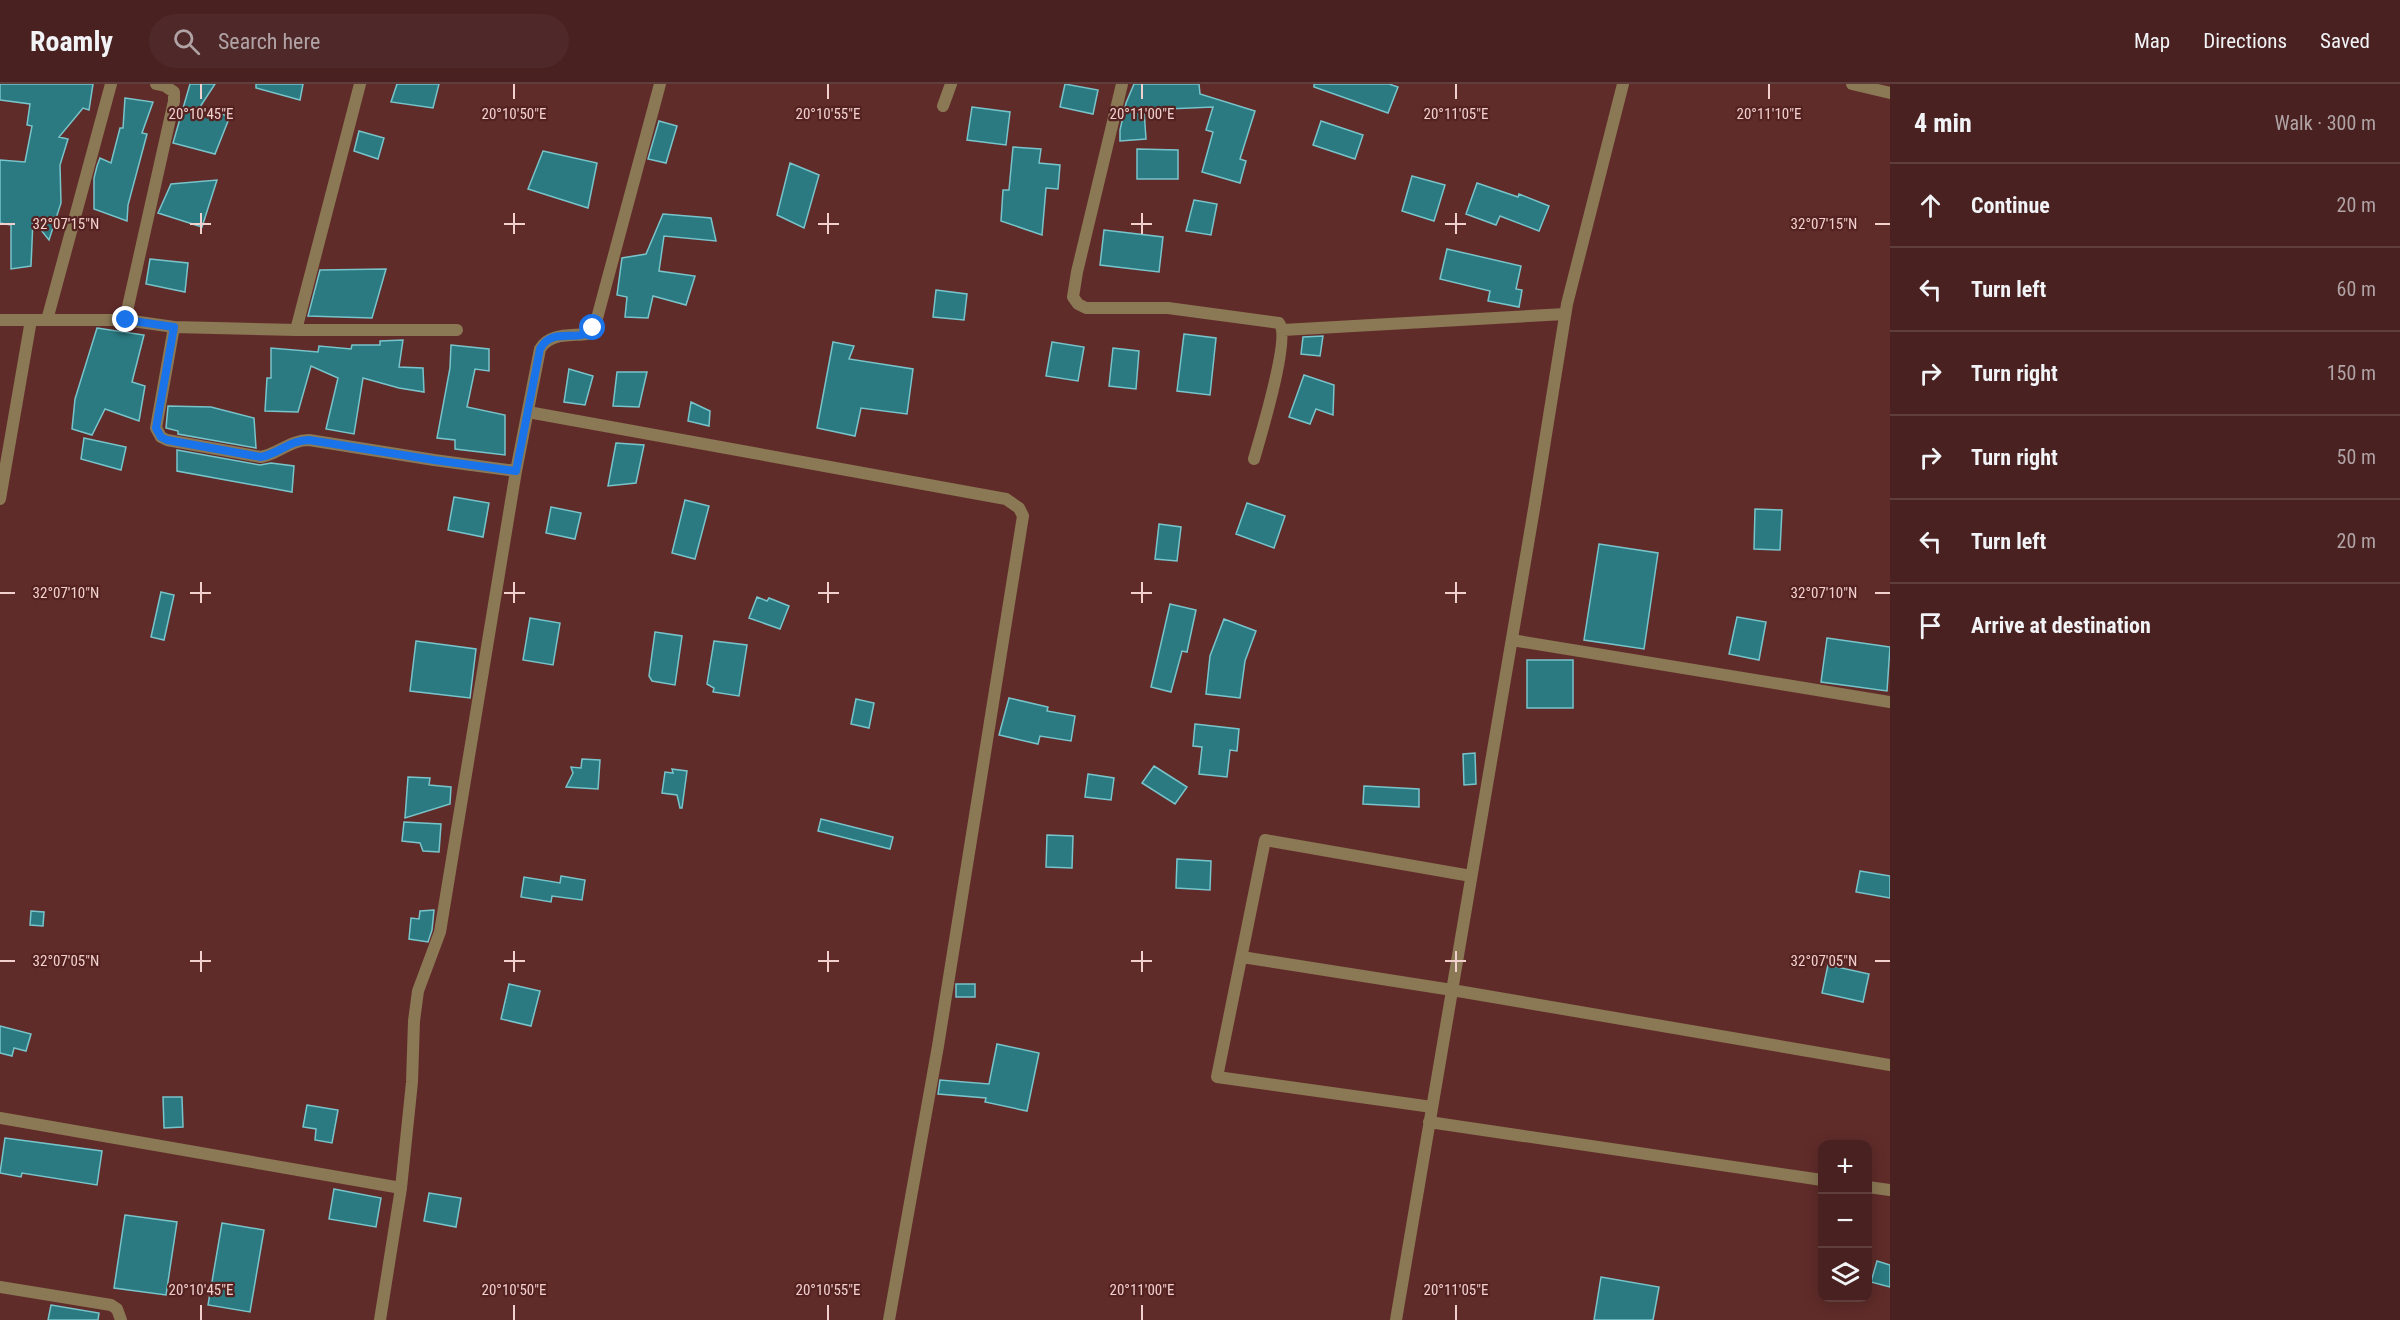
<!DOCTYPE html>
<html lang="en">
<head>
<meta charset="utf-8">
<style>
	body { margin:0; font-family:"Roboto Condensed",sans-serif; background:#4f2929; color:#f1f3f6 }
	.controls { position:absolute; right:18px; bottom:18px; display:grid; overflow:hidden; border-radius:12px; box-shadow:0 3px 15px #0003 }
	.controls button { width:54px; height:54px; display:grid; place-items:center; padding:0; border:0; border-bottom:2px solid #603e3e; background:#482120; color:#f1f3f6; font:30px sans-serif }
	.stop { position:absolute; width:18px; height:18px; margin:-14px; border:4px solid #1a73e8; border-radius:50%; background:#fff }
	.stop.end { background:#1a73e8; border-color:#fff; box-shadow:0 2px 6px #0008 }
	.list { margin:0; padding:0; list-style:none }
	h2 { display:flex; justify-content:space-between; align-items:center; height:78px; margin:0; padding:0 24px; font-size:26px }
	h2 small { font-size:20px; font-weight:400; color:#b1a3a5 }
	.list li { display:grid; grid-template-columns:39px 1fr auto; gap:18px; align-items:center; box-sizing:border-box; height:84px; padding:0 24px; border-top:2px solid #603e3e }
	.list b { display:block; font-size:22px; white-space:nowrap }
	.list em { font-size:20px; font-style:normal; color:#b1a3a5 }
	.icon { flex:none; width:33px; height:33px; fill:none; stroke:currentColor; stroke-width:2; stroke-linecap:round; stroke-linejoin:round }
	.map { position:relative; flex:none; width:1890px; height:1236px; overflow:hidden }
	header { display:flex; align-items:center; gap:36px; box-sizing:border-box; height:84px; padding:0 30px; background:#482120; border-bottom:2px solid #603e3e }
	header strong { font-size:28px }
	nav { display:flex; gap:33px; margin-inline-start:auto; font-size:21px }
	.search { width:420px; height:54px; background:#4f2929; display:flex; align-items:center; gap:15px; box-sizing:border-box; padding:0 21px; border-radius:33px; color:#b1a3a5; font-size:22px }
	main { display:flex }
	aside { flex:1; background:#482120 }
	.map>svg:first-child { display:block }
	.building { fill:#2b7a81; stroke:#78c4cb; stroke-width:1.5 }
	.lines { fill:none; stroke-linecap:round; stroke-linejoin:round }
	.street { stroke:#8b7854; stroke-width:12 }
	.route { stroke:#1a73e8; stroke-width:8 }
	.ticks { fill:none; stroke:#f1d0cd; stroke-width:2 }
	.ticks-label { font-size:15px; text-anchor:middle; fill:#f1d0cd; stroke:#542220; stroke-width:4.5; stroke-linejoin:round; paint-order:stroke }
</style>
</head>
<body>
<header>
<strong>Roamly</strong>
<div class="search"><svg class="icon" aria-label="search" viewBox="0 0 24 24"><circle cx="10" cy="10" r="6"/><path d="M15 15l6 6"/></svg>Search here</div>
<nav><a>Map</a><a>Directions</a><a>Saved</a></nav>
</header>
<main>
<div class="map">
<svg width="1890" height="1236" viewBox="0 0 1890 1236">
	<rect width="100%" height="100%" fill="#602c2a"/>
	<!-- building -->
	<path class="building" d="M0 0H93L89 26 83 24 59 53 68 55 60 81 61 119 49 156 33 136 31 182 11 185V141L0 139V76L25 78 32 42 27 41 30 20 0 16Z
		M190 0H215L198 26 230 32 215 70 173 59Z
		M256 0H303L300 16 256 4Z
		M397 0H439L433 24 391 18Z
		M1065 0 1098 6 1093 30 1060 23Z
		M1134 0H1199L1200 10 1255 27 1240 75 1246 77 1240 99 1202 88 1213 48 1206 46 1213 23 1144 26 1146 55 1120 57V46L1126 19Z
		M1314 0H1389L1398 3 1388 29 1314 3Z
		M125 14 153 18 142 49 147 50 128 121 127 137 94 125V94L97 82 100 74 111 79 120 44H123Z
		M972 23 1010 28 1006 61 967 56Z
		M659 37 677 42 666 79 648 75Z
		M1321 37 1363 51 1355 75 1313 61Z
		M359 47 384 54 378 75 354 67Z
		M1013 63 1041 65 1039 79 1060 81 1058 105 1046 104 1042 151 1001 137 1003 106H1009Z
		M1137 65 1178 66V95H1137Z
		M543 67 597 79 588 124 528 105Z
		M790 79 819 91 804 144 777 131Z
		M1412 92 1445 101 1434 137 1402 127Z
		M217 96 202 143 158 129 171 100Z
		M1477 99 1518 113 1519 110 1549 122 1539 147 1500 132 1496 141 1466 130Z
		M1194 116 1217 120 1211 151 1186 147Z
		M663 130 711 134 716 157 664 152 659 187 695 192 686 221 653 212 648 234 625 233 627 213 617 211 622 174 646 170Z
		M1104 146 1163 153 1159 188 1100 181Z
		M1447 165 1521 182 1516 205 1522 206 1519 223 1488 217 1490 207 1440 195Z
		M150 175 188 179 185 208 146 200Z
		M386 185 372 234 308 232 320 186Z
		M936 206 967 210 964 236 933 233Z
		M97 244 144 251 132 298 145 302 139 337 105 325 92 351 72 345 75 315Z
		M1184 250 1216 254 1210 311 1177 307Z
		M1323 252 1320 272 1301 270 1303 253Z
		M403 256 399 283 423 284 424 308 399 304 363 294 354 350 326 345 338 294 311 282 298 328 265 327 267 294H271V264L318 268 319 262 351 265 352 261H380V257Z
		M833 258 854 262 849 275 913 285 907 330 861 324 855 352 817 344Z
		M1052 258 1084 263 1078 297 1046 292Z
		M451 261 489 265V287L475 285 467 323 505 331V371L455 365V356L437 354 450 284Z
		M1113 264 1139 267 1136 305 1109 302Z
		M569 285 593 292 585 321 564 318Z
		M617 288H647L639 323 613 322Z
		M1304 291 1334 301 1333 331 1316 325 1310 340 1289 333Z
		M691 318 710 327 709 342 688 337Z
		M168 322 211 323 254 334 256 364 178 350V347L166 344Z
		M84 354 126 363 121 386 81 375Z
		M616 359 644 361 636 399 608 402Z
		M177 366 260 381 271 379 294 382 292 408 177 387Z
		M454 413 489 419 483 453 448 446Z
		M685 416 709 422 695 475 672 469Z
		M1247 419 1285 432 1274 464 1236 450Z
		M551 423 581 429 575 455 546 449Z
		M1755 425 1782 426 1780 466 1754 465Z
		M1159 440 1181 443 1177 477 1155 475Z
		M1599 460 1658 469 1644 565 1584 556Z
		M161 508 174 511 164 556 151 553Z
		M757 513 767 517 769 514 789 522 780 545 749 534Z
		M1170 520 1196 526 1187 568 1182 567 1171 608 1151 603Z
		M1737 533 1766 538 1759 576 1729 570Z
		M530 534 560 539 553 581 523 576Z
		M1224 535 1256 547 1245 577 1240 614 1206 610 1210 572Z
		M655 548 682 552 675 601 652 597 649 592Z
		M1827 554 1890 563 1887 607 1821 598Z
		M416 557 476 565 470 614 410 607Z
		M714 557 747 561 739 612 713 608 714 604 707 600Z
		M1527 576H1573V624H1527Z
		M1009 614 1048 623 1047 627 1075 632 1071 657 1040 652 1038 660 999 651Z
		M856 615 874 619 869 644 851 640Z
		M1195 640 1239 645 1237 667 1230 666 1227 693 1199 690 1202 663 1193 662Z
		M1475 669 1476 700 1464 701 1463 670Z
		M582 675 600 676 598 705 566 703 573 689 571 683 581 684Z
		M1154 682 1187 703 1175 720 1142 699Z
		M672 685 687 687 682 724H680L677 711 662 709 665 688 673 689Z
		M1088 690 1114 694 1111 716 1085 713Z
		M408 693 430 694 429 701 451 703 450 720 405 734Z
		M1364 702 1419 705V723L1363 720Z
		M821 735 893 753 890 765 818 747Z
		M404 738 441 740 439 768 423 767 420 759 402 757Z
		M1047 751 1073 752 1072 784 1046 783Z
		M1177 775 1211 777 1210 806 1176 804Z
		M1860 787 1890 792V814L1856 808Z
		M561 792 585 796 582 816 552 812 551 818 521 813 524 793 560 799Z
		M434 826 432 846 428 858 409 855 411 834 419 835 420 827Z
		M31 827 44 828 43 842 30 841Z
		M1828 881 1869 890 1863 918 1822 909Z
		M509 900 540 907 531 942 501 935Z
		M956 900H975V913H956Z
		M0 942 31 950 26 967 14 964 12 972 0 969Z
		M997 960 1039 969 1027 1027 985 1018 986 1014 938 1010 940 996 989 1000Z
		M163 1013H182L183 1043 164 1044Z
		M307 1021 338 1026 332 1059 315 1056 316 1045 303 1043Z
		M5 1054 102 1067 97 1101 22 1089 21 1093 0 1089Z
		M334 1105 381 1114 376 1143 329 1135Z
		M429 1109 461 1114 456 1143 424 1137Z
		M125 1131 177 1138 166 1211 114 1204Z
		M222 1139 264 1146 250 1228 208 1221Z
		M1877 1177 1890 1181V1203L1871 1198Z
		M1601 1193 1659 1203 1653 1236H1594Z
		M51 1221 99 1229 98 1236H48Z"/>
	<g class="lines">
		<!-- street -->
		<path class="street" d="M1122 0 1077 188 1073 213 1078 220 1086 224H1168L1279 239C1291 252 1260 354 1254 375
			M1852 0 1890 9
			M943 22 951 0
			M0 236H125L174 243 296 246H457
			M47 236 111 0
			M125 236 174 17V8L165 2 156 0
			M174 243 156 344 161 353 167 356 261 373C278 370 290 356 309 356L434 376 516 387
			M296 246 360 0
			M1283 246 1565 230
			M528 328 1006 415 1019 424 1023 432 938 962 889 1236
			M0 415 31 236
			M1512 556 1890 618
			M1242 873 1452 906 1890 981
			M1432 1023 1217 993 1265 756 1471 792
			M0 1034 401 1104
			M1429 1038 1822 1096
			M1868 1103 1890 1106
			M0 1203 111 1221 117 1225 121 1236
			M380 1236 401 1104 412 998 414 937 418 907 440 848 516 387 540 265C549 249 569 252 587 250L596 238 660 0
			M1396 1236 1535 419 1567 220 1623 0"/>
	</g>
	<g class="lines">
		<!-- route -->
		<path class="route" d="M126 236 174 243 156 344 161 353 167 356 261 373C278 370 290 356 309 356L434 376 516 387 540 265C553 241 579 261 593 244"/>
	</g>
	<!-- ticks -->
	<path class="ticks" d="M201 0V15M514 0V15M828 0V15M1142 0V15M1456 0V15M1769 0V15M201 129V150M514 129V150M828 129V150M1142 129V150M1456 129V150M0 140H15M190 140H211M504 140H525M818 140H839M1131 140H1152M1445 140H1466M1875 140H1890M201 498V519M514 498V519M828 498V519M1142 498V519M1456 498V519M0 509H15M190 509H211M504 509H525M818 509H839M1131 509H1152M1445 509H1466M1875 509H1890M201 867V888M514 867V888M828 867V888M1142 867V888M1456 867V888M0 877H15M190 877H211M504 877H525M818 877H839M1131 877H1152M1445 877H1466M1875 877H1890M201 1221V1236M514 1221V1236M828 1221V1236M1142 1221V1236M1456 1221V1236"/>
	<g class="ticks-label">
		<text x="201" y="35">20°10'45"E</text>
		<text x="514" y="35">20°10'50"E</text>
		<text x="828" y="35">20°10'55"E</text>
		<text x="1142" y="35">20°11'00"E</text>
		<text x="1456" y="35">20°11'05"E</text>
		<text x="1769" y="35">20°11'10"E</text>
		<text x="66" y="145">32°07'15"N</text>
		<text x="1824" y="145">32°07'15"N</text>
		<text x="66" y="514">32°07'10"N</text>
		<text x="1824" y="514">32°07'10"N</text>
		<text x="66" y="882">32°07'05"N</text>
		<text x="1824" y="882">32°07'05"N</text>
		<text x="201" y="1211">20°10'45"E</text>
		<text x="514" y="1211">20°10'50"E</text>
		<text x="828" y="1211">20°10'55"E</text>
		<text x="1142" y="1211">20°11'00"E</text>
		<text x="1456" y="1211">20°11'05"E</text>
	</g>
</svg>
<div class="controls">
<button>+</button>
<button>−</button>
<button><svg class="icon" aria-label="layers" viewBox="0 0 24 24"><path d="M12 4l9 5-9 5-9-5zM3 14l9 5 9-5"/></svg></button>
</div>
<div class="stop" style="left:593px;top:244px"></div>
<div class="stop end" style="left:126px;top:236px"></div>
</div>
<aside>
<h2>4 min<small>Walk · 300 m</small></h2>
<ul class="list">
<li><svg class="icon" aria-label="ahead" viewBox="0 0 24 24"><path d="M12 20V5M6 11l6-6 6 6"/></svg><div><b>Continue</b></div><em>20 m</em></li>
<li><svg class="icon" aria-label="left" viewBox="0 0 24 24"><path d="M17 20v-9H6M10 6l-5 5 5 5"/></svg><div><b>Turn left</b></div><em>60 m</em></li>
<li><svg class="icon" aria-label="right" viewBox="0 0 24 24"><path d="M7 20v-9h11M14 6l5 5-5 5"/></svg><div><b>Turn right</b></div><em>150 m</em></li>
<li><svg class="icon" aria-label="right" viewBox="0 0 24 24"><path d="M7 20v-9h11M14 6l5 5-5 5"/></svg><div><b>Turn right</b></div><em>50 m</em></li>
<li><svg class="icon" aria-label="left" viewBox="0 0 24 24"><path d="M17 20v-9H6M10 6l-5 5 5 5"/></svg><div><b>Turn left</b></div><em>20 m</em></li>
<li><svg class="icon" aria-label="arrive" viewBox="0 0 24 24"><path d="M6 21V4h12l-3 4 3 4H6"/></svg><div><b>Arrive at destination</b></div></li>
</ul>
</aside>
</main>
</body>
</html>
